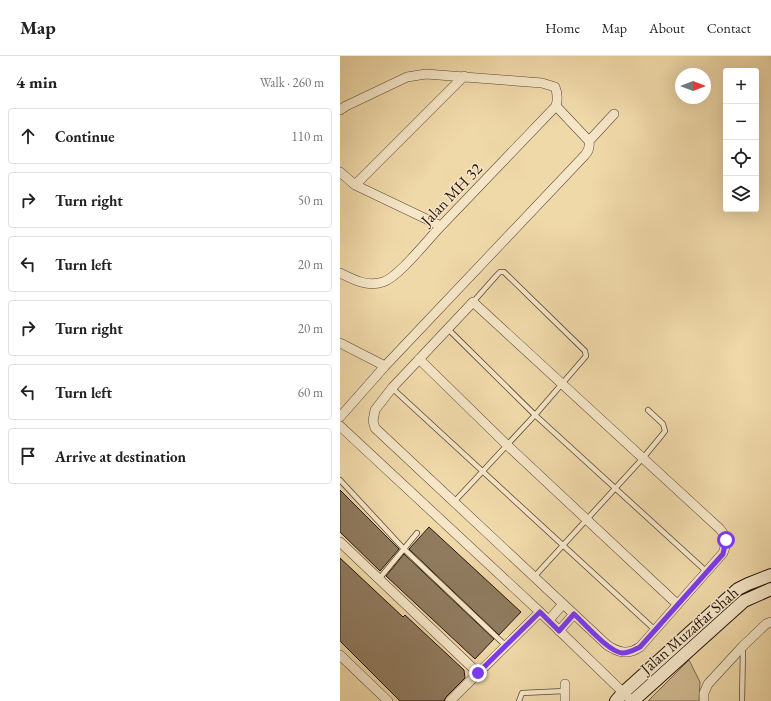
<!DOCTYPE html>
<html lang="en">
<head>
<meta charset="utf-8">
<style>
	body { margin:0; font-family:"EB Garamond",serif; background:#f6f6f6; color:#222 }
	.controls { position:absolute; right:12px; top:12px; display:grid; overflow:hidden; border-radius:4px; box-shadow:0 4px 16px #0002 }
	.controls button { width:36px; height:36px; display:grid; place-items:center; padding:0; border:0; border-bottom:1px solid #e0e0e0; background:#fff; color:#222; font:20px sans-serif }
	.compass { position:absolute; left:335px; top:12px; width:36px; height:36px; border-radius:50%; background:#fff; box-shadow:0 4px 16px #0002; rotate:90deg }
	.stop { position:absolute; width:12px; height:12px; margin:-9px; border:3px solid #7c3aed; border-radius:50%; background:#fff }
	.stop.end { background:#7c3aed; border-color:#fff; box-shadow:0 1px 4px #0008 }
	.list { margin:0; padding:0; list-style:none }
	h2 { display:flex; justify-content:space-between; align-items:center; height:52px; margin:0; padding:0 16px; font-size:17px }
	h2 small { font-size:13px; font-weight:400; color:#767676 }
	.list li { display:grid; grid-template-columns:26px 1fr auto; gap:12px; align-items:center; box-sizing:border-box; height:56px; margin:0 8px 8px; padding:0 8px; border:1px solid #e0e0e0; border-radius:4px }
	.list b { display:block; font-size:15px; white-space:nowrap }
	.list em { font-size:13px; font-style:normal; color:#767676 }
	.icon { flex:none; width:22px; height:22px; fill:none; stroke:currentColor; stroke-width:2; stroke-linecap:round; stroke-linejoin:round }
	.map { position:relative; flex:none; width:431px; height:645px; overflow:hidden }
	header { display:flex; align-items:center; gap:24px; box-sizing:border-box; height:56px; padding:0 20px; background:#fff; border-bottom:1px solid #e0e0e0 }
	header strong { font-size:19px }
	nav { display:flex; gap:22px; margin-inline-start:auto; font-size:14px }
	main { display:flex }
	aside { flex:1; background:#fff }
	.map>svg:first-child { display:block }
	.green { fill:#ceb88f; stroke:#7b664f }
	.building { fill:#907b5f; stroke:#28150f }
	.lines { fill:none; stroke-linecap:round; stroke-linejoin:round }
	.lane-casing { stroke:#5a4636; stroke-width:6 }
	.street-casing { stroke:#5a4636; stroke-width:10 }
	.secondary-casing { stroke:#28150f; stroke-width:14 }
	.lane { stroke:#f5e6c7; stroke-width:4.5 }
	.street { stroke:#f5e6c7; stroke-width:9 }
	.secondary { stroke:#f5e6c7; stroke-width:12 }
	.route { stroke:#7c3aed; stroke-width:5 }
	.labels { text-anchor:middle; stroke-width:3; stroke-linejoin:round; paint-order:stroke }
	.street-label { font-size:16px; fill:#28150f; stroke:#f5e6c7 }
</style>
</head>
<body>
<header>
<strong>Map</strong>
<nav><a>Home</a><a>Map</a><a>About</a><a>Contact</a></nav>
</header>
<main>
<aside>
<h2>4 min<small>Walk · 260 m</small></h2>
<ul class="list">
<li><svg class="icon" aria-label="ahead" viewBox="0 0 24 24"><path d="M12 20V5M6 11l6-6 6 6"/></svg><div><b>Continue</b></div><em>110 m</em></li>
<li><svg class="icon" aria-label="right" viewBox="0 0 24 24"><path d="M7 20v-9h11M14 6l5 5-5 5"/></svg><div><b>Turn right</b></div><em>50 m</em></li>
<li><svg class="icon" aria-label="left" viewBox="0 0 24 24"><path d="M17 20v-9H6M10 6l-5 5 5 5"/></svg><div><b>Turn left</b></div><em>20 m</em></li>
<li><svg class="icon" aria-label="right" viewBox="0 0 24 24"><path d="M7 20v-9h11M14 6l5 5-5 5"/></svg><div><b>Turn right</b></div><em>20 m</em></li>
<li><svg class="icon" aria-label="left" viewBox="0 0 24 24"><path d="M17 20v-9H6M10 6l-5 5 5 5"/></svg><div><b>Turn left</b></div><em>60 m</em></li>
<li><svg class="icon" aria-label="arrive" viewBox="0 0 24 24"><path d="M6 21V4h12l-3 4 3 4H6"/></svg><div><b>Arrive at destination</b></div></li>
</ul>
</aside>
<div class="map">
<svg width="431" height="645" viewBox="0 0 431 645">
	<rect width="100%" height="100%" fill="#f0d9a9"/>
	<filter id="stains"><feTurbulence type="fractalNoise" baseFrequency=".005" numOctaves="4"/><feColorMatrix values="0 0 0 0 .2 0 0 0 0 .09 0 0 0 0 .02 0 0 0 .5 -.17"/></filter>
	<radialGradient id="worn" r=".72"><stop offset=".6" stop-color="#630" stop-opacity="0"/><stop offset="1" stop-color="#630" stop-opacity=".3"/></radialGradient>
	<!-- green -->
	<path class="green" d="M349 604 360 626 359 645H308Z"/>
	<!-- building -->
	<path class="building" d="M0 434 59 493 40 515 0 476Z
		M89 471 181 556 159 579 69 493Z
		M64 498 154 583 135 603 46 520Z
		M0 502 63 561 65 559 124 614 125 622 106 641 104 645H60L0 585Z"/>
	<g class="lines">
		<defs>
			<path id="lane" d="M108 273 195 359 367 516
				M52 332 314 573
				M0 424 64 493 166 590
				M114 446 195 359 246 300 245 295 164 216H160L157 219 133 246
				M194 521 303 402 322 379 325 375 323 368 308 354
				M39 523 77 477
				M179 645 182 637 225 635
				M402 645 403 591"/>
			<path id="street" d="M216 50 249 85
				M0 54 6 50 67 21 86 18 202 27 215 31C218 38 218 43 216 50 178 90 140 129 102 169 88 183 59 221 43 226 27 231 14 224 0 217
				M0 116 15 129 101 170
				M15 129 124 20
				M133 246 380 473C387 481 387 488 383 497L300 591C288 599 279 597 267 589L35 372 33 365 35 354 52 332Z
				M0 287 45 310
				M79 303 167 389 337 548
				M0 361 45 310 245 99C249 95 250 91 249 85L274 58
				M0 370 200 556 292 645
				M0 486 138 617
				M209 564 223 548
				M219 575 234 558
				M0 599 48 645
				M225 628V645
				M110 645 200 556
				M364 645V637L368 628 403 590 426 568 431 566"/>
			<path id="secondary" d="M276 645 283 637 398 533 408 528 431 519
				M293 645 404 545 431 533"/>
		</defs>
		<!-- lane casing -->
		<use href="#lane" class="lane-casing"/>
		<!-- street casing -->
		<use href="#street" class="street-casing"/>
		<!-- secondary casing -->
		<use href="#secondary" class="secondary-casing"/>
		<!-- lane -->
		<use href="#lane" class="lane"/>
		<!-- street -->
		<use href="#street" class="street"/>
		<!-- secondary -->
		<use href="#secondary" class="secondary"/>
	</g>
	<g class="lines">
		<!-- route -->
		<path class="route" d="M138 617 200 556 219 575 234 558C245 568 268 595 282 597 289 597 294 594 300 591L383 498 386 484"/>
	</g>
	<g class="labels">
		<!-- street labels -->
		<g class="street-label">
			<text transform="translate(111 138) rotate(-46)" y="6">Jalan MH 32</text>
			<text transform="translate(349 574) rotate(-41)" y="6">Jalan Muzaffar Shah</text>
		</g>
	</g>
	<rect width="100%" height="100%" filter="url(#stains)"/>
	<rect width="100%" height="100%" fill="url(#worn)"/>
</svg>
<div class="controls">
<button>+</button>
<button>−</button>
<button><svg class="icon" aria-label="locate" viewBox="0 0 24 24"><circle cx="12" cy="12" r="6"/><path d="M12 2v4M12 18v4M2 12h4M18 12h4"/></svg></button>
<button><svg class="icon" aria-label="layers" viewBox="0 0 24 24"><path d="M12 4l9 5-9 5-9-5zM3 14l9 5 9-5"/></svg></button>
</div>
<svg class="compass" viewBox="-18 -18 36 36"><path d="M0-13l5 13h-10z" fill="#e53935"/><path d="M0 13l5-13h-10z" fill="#767676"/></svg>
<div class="stop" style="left:386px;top:484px"></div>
<div class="stop end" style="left:138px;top:617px"></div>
</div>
</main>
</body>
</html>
